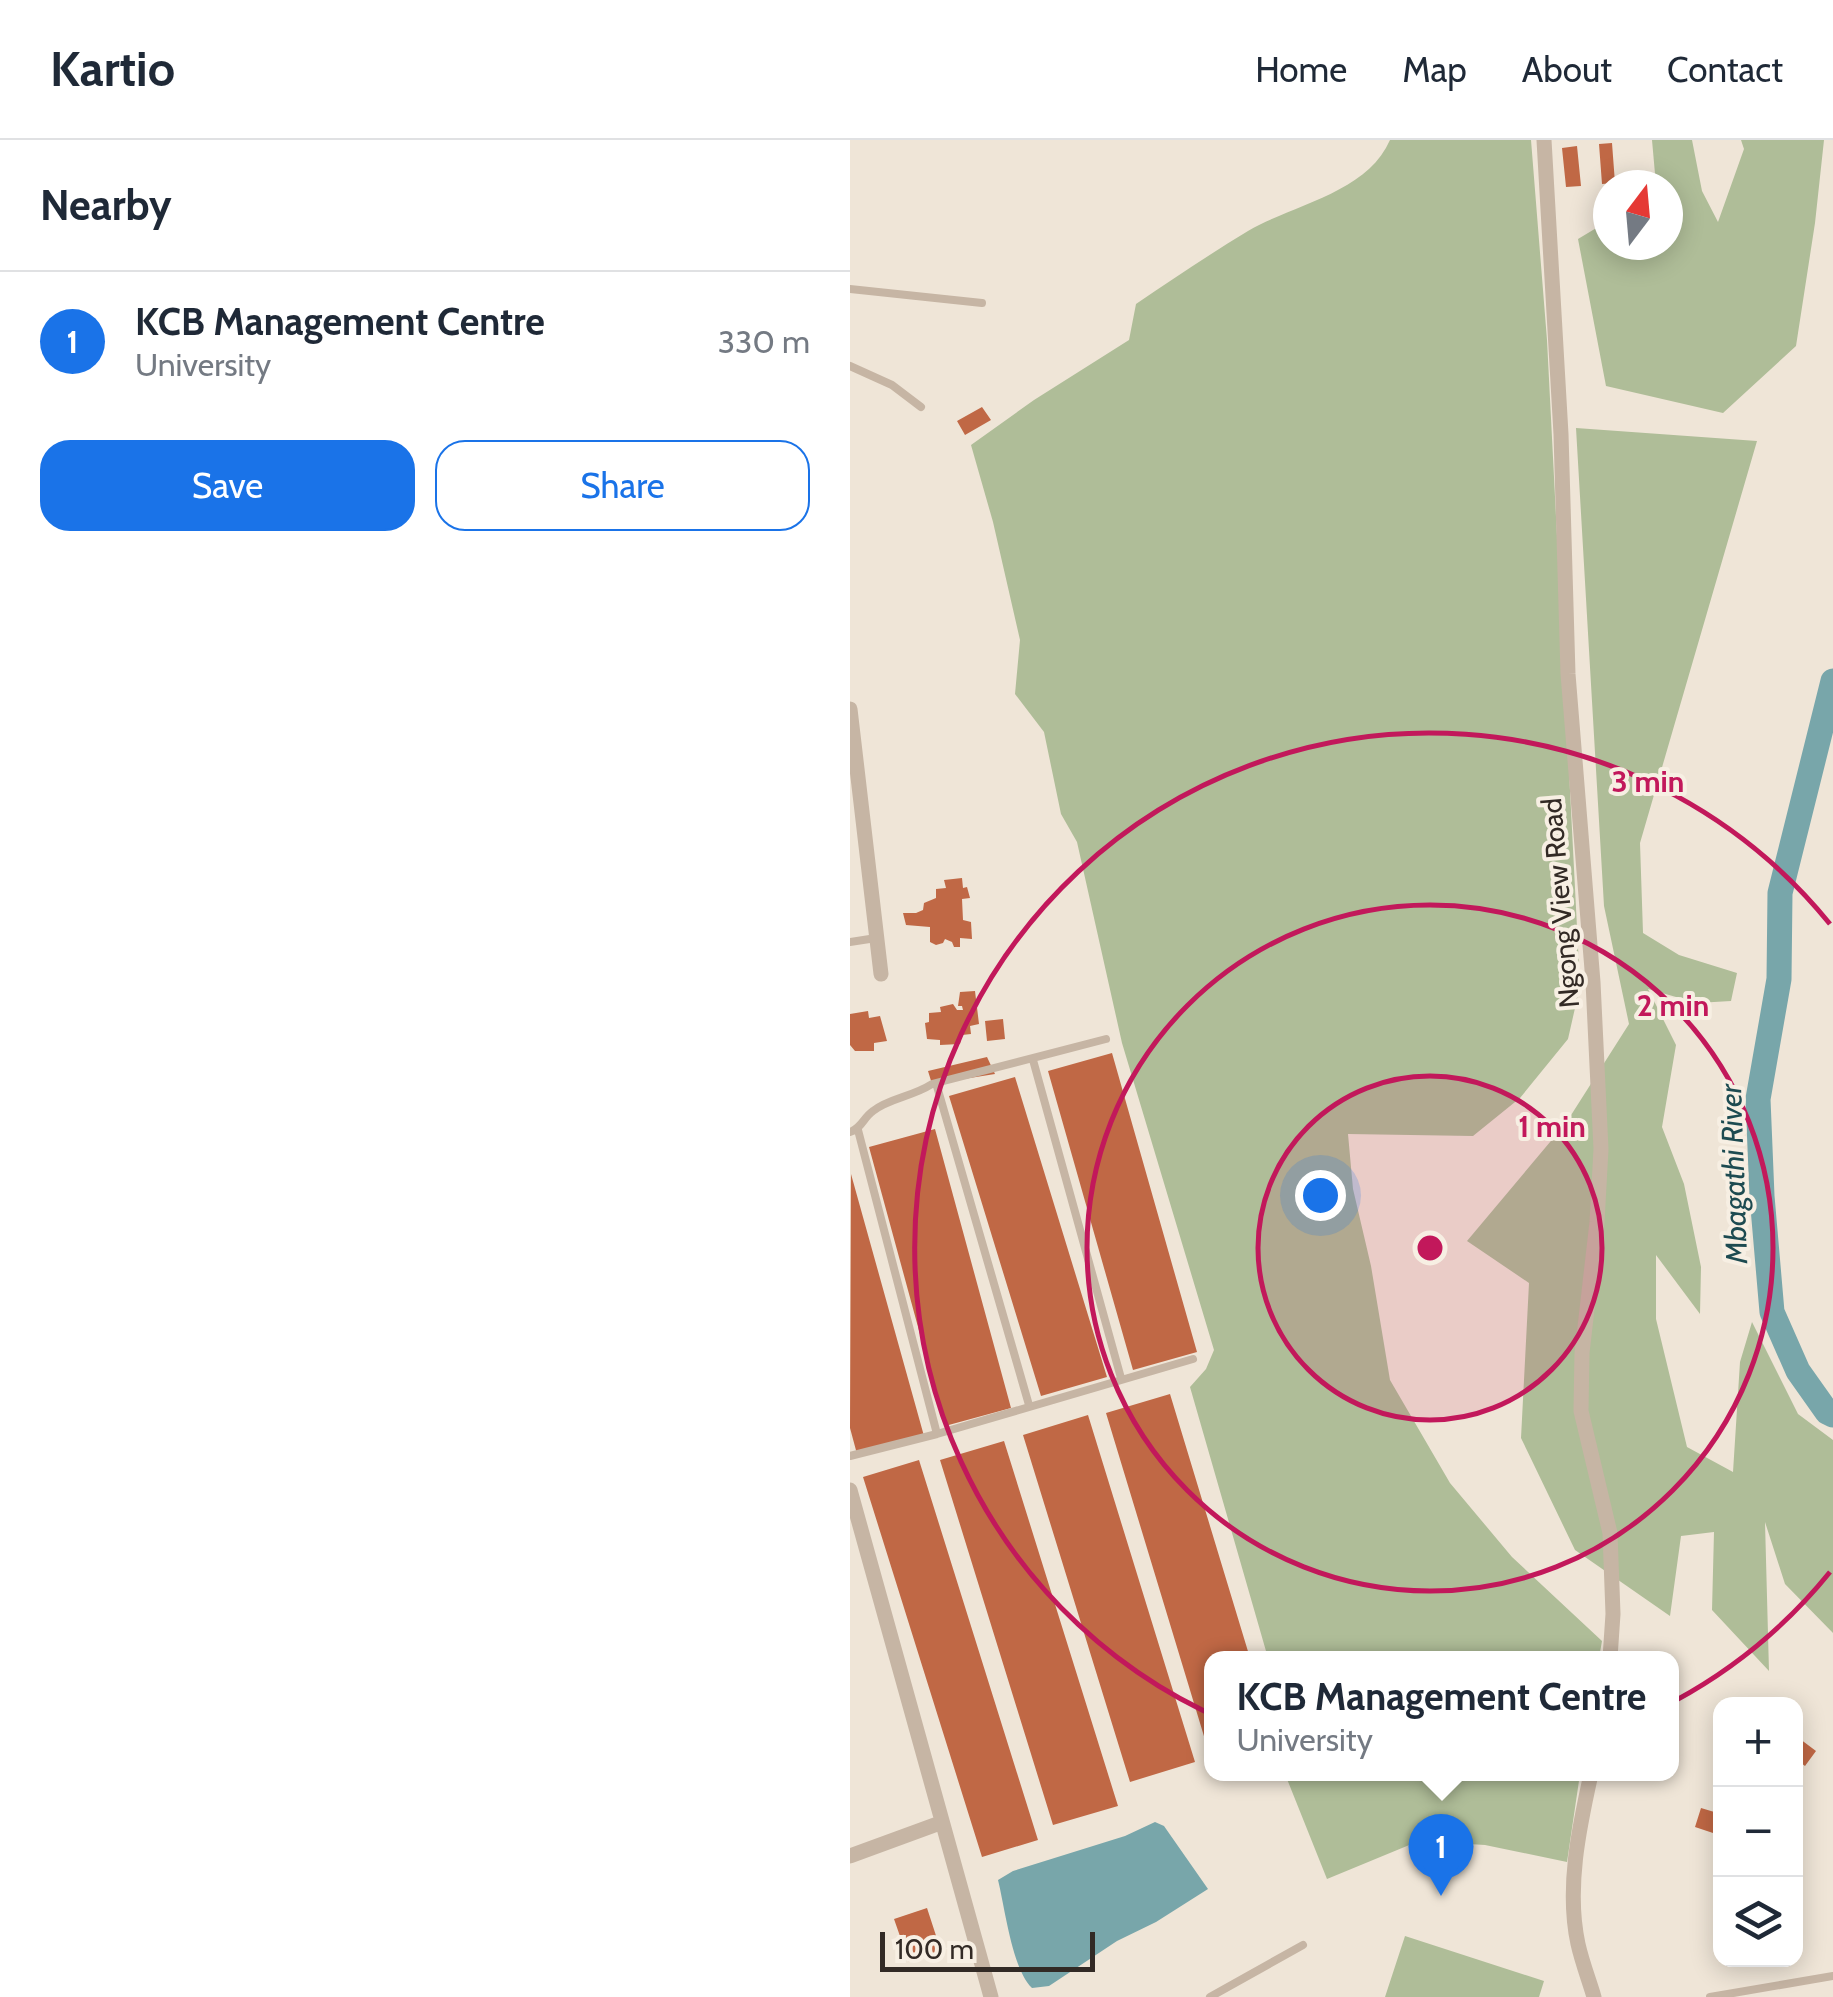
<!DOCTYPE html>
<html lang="en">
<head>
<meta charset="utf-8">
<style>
	body { margin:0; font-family:Cabin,sans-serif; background:#f2f2f3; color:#1f2937 }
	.controls { position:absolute; right:30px; bottom:30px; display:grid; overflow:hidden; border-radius:20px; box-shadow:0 5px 25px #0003 }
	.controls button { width:90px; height:90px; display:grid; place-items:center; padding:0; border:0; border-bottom:2px solid #e0e1e3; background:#fff; color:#1f2937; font:50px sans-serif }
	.compass { position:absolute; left:743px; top:30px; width:90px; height:90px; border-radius:50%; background:#fff; box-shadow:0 5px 25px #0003; rotate:16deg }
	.scale { position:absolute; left:30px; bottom:25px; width:215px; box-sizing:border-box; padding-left:10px; border:5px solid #322a25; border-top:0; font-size:28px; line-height:35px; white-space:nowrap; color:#322a25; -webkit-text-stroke:8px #f7efe3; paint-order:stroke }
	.you { position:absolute; left:470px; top:1055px; width:35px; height:35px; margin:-25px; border:8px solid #fff; border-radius:50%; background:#1a73e8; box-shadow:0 0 0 15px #1a73e833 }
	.badge { display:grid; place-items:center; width:65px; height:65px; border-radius:50%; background:#1a73e8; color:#fff; font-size:32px; font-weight:700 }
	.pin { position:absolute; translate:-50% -82px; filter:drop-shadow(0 2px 5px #0008) }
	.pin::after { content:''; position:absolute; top:52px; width:35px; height:30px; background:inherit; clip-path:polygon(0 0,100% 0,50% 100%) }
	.popup { position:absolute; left:354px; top:1511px; width:475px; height:130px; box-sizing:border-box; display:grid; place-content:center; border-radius:20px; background:#fff; filter:drop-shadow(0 2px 8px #0005); font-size:32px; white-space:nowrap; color:#747a83 }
	.popup b { font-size:38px; color:#1f2937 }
	.popup::after { content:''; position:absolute; left:50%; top:100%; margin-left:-20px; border:20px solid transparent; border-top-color:#fff }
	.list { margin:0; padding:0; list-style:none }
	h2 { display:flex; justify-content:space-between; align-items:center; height:130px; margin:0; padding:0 40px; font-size:42px }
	h2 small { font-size:32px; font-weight:400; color:#747a83 }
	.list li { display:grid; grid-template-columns:65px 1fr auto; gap:30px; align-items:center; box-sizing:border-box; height:140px; padding:0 40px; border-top:2px solid #e0e1e3 }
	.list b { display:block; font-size:38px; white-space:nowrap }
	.list p { margin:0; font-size:32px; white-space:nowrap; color:#747a83 }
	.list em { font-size:32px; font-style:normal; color:#747a83 }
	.actions { display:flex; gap:20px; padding:30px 40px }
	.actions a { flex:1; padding:22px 0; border:2px solid #1a73e8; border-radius:30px; text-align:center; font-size:35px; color:#1a73e8 }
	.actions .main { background:#1a73e8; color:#fff }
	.icon { flex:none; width:55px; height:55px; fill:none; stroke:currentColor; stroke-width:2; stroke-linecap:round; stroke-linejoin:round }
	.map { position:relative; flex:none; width:983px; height:1857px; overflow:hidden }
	header { display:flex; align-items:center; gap:60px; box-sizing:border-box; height:140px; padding:0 50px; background:#fff; border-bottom:2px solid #e0e1e3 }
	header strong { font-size:48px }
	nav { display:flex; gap:55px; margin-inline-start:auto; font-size:35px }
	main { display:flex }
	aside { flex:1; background:#fff }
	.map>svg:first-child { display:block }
	.green { fill:#afbd98 }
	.water { fill:#78a6aa }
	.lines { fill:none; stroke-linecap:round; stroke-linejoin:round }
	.river { stroke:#78a6aa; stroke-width:25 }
	.building { fill:#c06845 }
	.lane { stroke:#c6b5a4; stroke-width:8 }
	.street { stroke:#c6b5a4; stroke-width:15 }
	.ring { fill:none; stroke:#c2185b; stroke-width:5 }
	.labels { text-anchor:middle; stroke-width:8; stroke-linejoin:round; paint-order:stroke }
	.street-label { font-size:28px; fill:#322a25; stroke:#f7efe3 }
	.water-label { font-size:30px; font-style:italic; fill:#1d4b51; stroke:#f7efe3 }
	.centre { fill:#c2185b; stroke:#f7efe3; stroke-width:5 }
	.ring-label { font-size:30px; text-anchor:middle; font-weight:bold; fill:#c2185b; stroke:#f7efe3; stroke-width:8; stroke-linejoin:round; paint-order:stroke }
</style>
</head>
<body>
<header>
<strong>Kartio</strong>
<nav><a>Home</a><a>Map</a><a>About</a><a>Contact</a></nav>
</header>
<main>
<aside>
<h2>Nearby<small></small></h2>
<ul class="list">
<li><span class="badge">1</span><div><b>KCB Management Centre</b><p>University</p></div><em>330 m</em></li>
</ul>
<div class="actions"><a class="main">Save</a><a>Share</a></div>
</aside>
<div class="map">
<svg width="983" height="1857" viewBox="0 0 983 1857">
	<rect width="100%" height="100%" fill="#efe5d7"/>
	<!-- green -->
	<path class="green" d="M540 0H681L697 200 730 846 718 899 670 958 623 996 498 994 503 1049 521 1126 540 1240 600 1343 662 1417 752 1501 749 1518H418L340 1247 356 1229 364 1210 272 903 227 702 211 674 194 592 165 554 170 500 143 382 121 305 184 260 279 200 286 164C323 139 360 114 398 91 444 64 517 53 540 0Z
		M802 0H842L852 51 868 82 894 9 891 0H974L965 83 946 206 873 273 756 246 728 99 758 81V105H818V45H806Z
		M726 288 907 301 790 703 793 793 829 815 887 833 881 861 847 863 798 849 826 905 812 987 834 1044 851 1127 850 1174 806 1115V1179L837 1307 883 1332 890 1222 902 1182 948 1274 983 1300V1493L935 1444 915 1382 919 1531 862 1470 864 1392 831 1396 820 1476 725 1410 671 1298 679 1143 617 1101 716 983 779 884 754 766Z
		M435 1634H730L717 1722 635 1705 569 1701 477 1739Z
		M555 1796 694 1841 689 1857H535Z"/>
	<!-- water -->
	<path class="water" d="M305 1682 314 1686 358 1749 306 1782 267 1801 199 1846 182 1848C162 1829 155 1768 148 1740L163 1731 275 1696Z"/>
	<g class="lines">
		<!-- river -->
		<path class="river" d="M983 541 930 753 929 839 908 959 912 1056 922 1172 948 1231 977 1272 983 1275"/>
	</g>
	<!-- building -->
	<path class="building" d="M762 3 765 43 752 44 749 4Z
		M727 6 731 46 716 47 712 8Z
		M132 267 141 280 115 295 107 281Z
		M112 738 113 748 117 747 120 758 112 759 113 780 121 782 122 799 110 798V807H104L102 802 95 799 93 803 86 805 80 802V787L56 785 53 773H66L73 770 74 763 86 758V749L96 748 94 740Z
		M125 851 129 884 120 886 121 894 112 895 110 904 90 905V900L77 899 75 883 79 882V873L91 872 90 867 103 864 107 870H113L112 866H108L110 852Z
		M18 871 19 878 30 876 37 901 24 903V911H5L0 905V874Z
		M153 879 155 899 137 901 135 881Z
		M262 913 347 1212 283 1230 198 931Z
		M137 917 145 934 82 944 78 931Z
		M165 937 257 1237 191 1256 99 956Z
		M85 989 161 1268 95 1286 19 1007Z
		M1 1034 74 1296 7 1314 0 1288Z
		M320 1254 400 1518H361L360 1616 256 1273Z
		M238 1275 345 1622 280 1642 173 1295Z
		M154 1301 268 1666 203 1685 90 1320Z
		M69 1320 188 1700 132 1717 13 1337Z
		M946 1596 966 1611 955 1626 946 1619Z
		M851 1668 871 1674V1705L866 1703 869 1695 845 1687Z
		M77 1768 91 1811 59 1822 44 1779Z"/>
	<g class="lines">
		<!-- lane -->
		<path class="lane" d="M0 149 132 163
			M0 226 42 245 71 267
			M0 802 26 798
			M183 920 271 1238
			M86 943 179 1265
			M8 990 87 1294
			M0 992C12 988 13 978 23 971 39 958 62 957 82 944L256 899
			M0 1316 87 1294 343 1219
			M360 1857 453 1805
			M860 1857 983 1836"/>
		<!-- street -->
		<path class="street" d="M694 0 711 294 718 534 743 842 751 1009 747 1082 732 1213 731 1271 760 1393 763 1474 760 1518
			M0 569 31 834
			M0 1350 141 1857
			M741 1634C729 1688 716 1749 728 1804 732 1822 739 1840 744 1857
			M0 1716 90 1683"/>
	</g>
	<!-- distance rings -->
	<circle cx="580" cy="1108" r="172" fill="#c2185b" fill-opacity=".12"/>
	<g class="ring">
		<circle cx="580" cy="1108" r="172"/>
		<circle cx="580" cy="1108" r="343"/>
		<path d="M980 1432A515 515 0 1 1 980 784"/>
	</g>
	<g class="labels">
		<!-- street labels -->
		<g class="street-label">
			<text transform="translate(710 763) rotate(-95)" y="10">Ngong View Road</text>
		</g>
		<!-- water labels -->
		<g class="water-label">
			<text transform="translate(884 1034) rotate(-92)" y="10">Mbagathi River</text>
		</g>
	</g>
	<circle cx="580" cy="1108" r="15" class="centre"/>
	<g class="ring-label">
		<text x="798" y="652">3 min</text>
		<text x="823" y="876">2 min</text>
		<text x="702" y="997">1 min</text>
	</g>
</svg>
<div class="controls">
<button>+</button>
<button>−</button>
<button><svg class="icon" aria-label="layers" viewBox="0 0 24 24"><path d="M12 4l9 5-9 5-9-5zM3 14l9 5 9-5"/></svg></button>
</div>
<svg class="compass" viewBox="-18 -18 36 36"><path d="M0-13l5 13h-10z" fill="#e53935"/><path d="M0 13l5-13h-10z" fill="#747a83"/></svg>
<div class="scale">100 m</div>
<div class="you"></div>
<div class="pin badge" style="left:591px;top:1756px">1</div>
<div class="popup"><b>KCB Management Centre</b>University</div>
</div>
</main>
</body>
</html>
